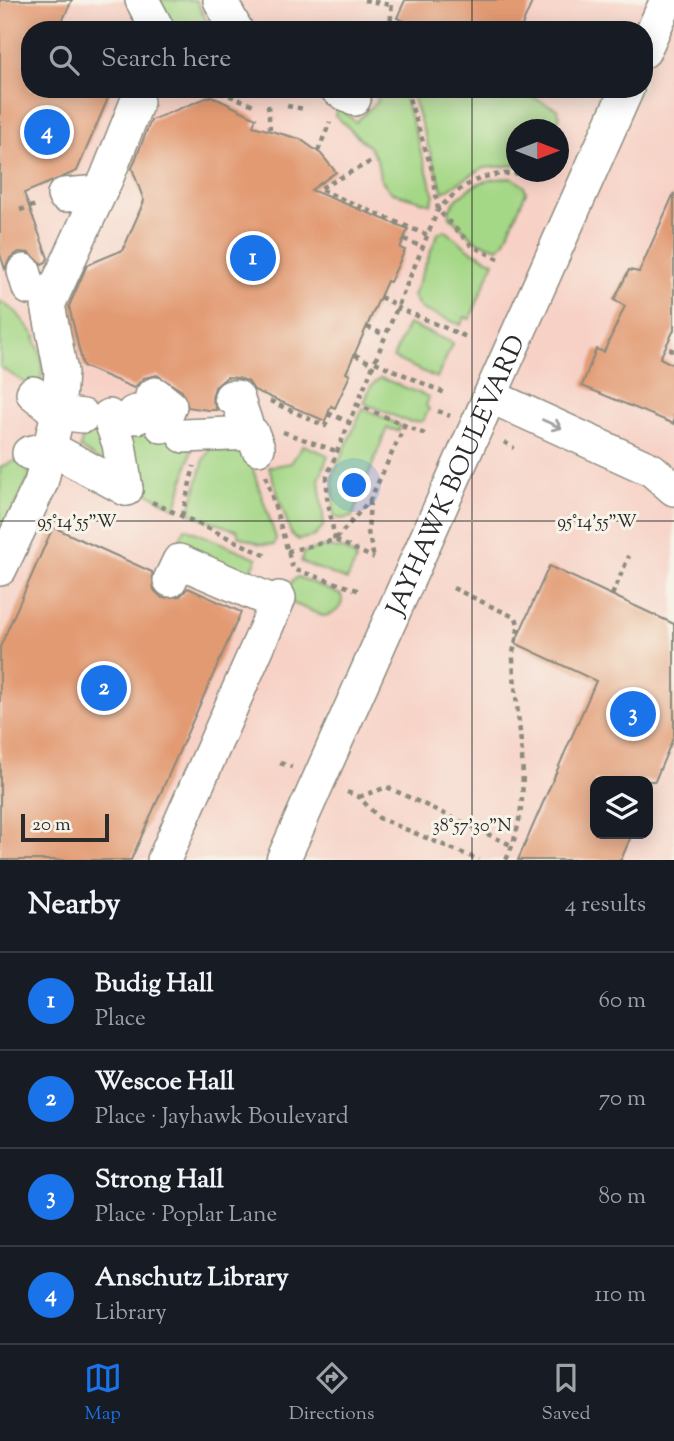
<!DOCTYPE html>
<html lang="en">
<head>
<meta charset="utf-8">
<style>
	body { margin:0; font-family:"Sorts Mill Goudy",serif; background:#242831; color:#f1f3f6 }
	.controls { position:absolute; right:21px; bottom:21px; display:grid; overflow:hidden; border-radius:14px; box-shadow:0 4px 18px #0003 }
	.controls button { width:63px; height:63px; display:grid; place-items:center; padding:0; border:0; border-bottom:2px solid #363941; background:#171b24; color:#f1f3f6; font:35px sans-serif }
	.compass { position:absolute; left:506px; top:119px; width:63px; height:63px; border-radius:50%; background:#171b24; box-shadow:0 4px 18px #0003; rotate:90deg }
	.scale { position:absolute; left:21px; bottom:18px; width:88px; box-sizing:border-box; padding-left:7px; border:4px solid #2b2b2b; border-top:0; font-size:19px; line-height:24px; white-space:nowrap; color:#2b2b2b; -webkit-text-stroke:5px #f7f3e8; paint-order:stroke }
	.you { position:absolute; left:355px; top:486px; width:24px; height:24px; margin:-18px; border:5px solid #fff; border-radius:50%; background:#1a73e8; box-shadow:0 0 0 10px #1a73e833 }
	.badge { display:grid; place-items:center; width:46px; height:46px; border-radius:50%; background:#1a73e8; color:#fff; font-size:23px; font-weight:700 }
	.pin { position:absolute; translate:-50% -50%; border:4px solid #fff; box-shadow:0 2px 7px #0006 }
	.list { margin:0; padding:0; list-style:none }
	h2 { display:flex; justify-content:space-between; align-items:center; height:91px; margin:0; padding:0 28px; font-size:30px }
	h2 small { font-size:23px; font-weight:400; color:#9ea1a6 }
	.list li { display:grid; grid-template-columns:46px 1fr auto; gap:21px; align-items:center; box-sizing:border-box; height:98px; padding:0 28px; border-top:2px solid #363941 }
	.list b { display:block; font-size:26px; white-space:nowrap }
	.list p { margin:0; font-size:23px; white-space:nowrap; color:#9ea1a6 }
	.list em { font-size:23px; font-style:normal; color:#9ea1a6 }
	.icon { flex:none; width:38px; height:38px; fill:none; stroke:currentColor; stroke-width:2; stroke-linecap:round; stroke-linejoin:round }
	.map { position:relative; flex:none; width:674px; height:860px; overflow:hidden }
	.search { position:absolute; background:#171b24; box-shadow:0 4px 18px #0003; left:21px; right:21px; top:21px; height:77px; display:flex; align-items:center; gap:18px; box-sizing:border-box; padding:0 24px; border-radius:28px; color:#9ea1a6; font-size:26px }
	.sheet { height:483px; background:#171b24 }
	nav { display:flex; justify-content:space-around; align-items:center; box-sizing:border-box; height:98px; border-top:2px solid #363941; background:#171b24; font-size:19px; color:#9ea1a6 }
	nav a { display:grid; justify-items:center; gap:4px }
	nav .on { color:#1a73e8 }
	.map>svg:first-child { display:block }
	.built { fill:#f7d1c6; fill-rule:evenodd }
	.green { fill:#a4d786; stroke:#688158; stroke-width:2 }
	.building { fill:#e29a72 }
	.lines { fill:none; stroke-linecap:round; stroke-linejoin:round }
	.minor-casing { stroke:#8c8a7d; stroke-width:36 }
	.path { stroke:#8c8a7d; stroke-width:4.5; stroke-dasharray:5 5; stroke-linecap:butt }
	.minor { stroke:#fff; stroke-width:33 }
	.oneway { stroke:#a0a0a0 }
	.ticks { fill:none; stroke:#2b2b2b; stroke-width:2; stroke-opacity:0.45 }
	.labels { text-anchor:middle; stroke-width:6; stroke-linejoin:round; paint-order:stroke }
	.street-label { font-size:26px; fill:#2b2b2b; stroke:#f7f3e8 }
	.ticks-label { font-size:18px; text-anchor:middle; fill:#2b2b2b; stroke:#f7f3e8; stroke-width:6; stroke-linejoin:round; paint-order:stroke }
</style>
</head>
<body>
<div class="map">
<svg width="674" height="860" viewBox="0 0 674 860">
	<rect width="100%" height="100%" fill="#f7f3e8"/>
	<filter id="ink" filterUnits="userSpaceOnUse"><feTurbulence type="fractalNoise" baseFrequency=".0143" numOctaves="2"/><feDisplacementMap in="SourceGraphic" scale="14" xChannelSelector="R" yChannelSelector="G"/><feConvolveMatrix kernelMatrix="1 2 1 2 8 2 1 2 1" color-interpolation-filters="sRGB"/></filter>
	<filter id="wash" filterUnits="userSpaceOnUse"><feTurbulence type="fractalNoise" baseFrequency=".00686" numOctaves="4" result="noise"/><feDisplacementMap in="SourceGraphic" scale="28" xChannelSelector="R" yChannelSelector="G"/><feGaussianBlur stdDeviation="1.57" result="paint"/><feColorMatrix in="noise" values="0 0 0 0 0 0 0 0 0 0 0 0 0 0 0 0 0 1.4 0 .05"/><feComposite in="paint" operator="in"/></filter>
	<g filter="url(#wash)">
		<rect width="100%" height="100%" fill="#ede8cf"/>
		<!-- built -->
		<path class="built" d="M0 0H674V860H0ZM30 30H644V89H30ZM516 130H558V172H516ZM595 781H648V834H595Z"/>
		<!-- green -->
		<path class="green" d="M155 0H196L211 30H168Z
			M368 89H402L434 195 431 204 391 192 380 178 377 159 369 147 335 115 339 108 356 122 379 100Z
			M410 89H515L557 109 560 116 554 129 516 130V165L483 168 443 192Z
			M513 178 524 186 526 192 504 243 498 248 476 241 450 217 449 209C465 186 485 177 513 178Z
			M445 230 470 250 494 262 470 319 465 317 461 325 421 309 413 296 438 233Z
			M0 301 16 312 36 337 34 338C43 356 47 372 36 390L0 367Z
			M408 324 453 343 437 378 393 358Z
			M381 378 429 397 426 406 429 409 423 421 409 422 364 403 371 386Z
			M363 408 401 426 398 431 387 428 352 517 340 519 334 516 333 475Z
			M98 424 116 471 80 448 84 432Z
			M137 424 192 449 176 508 129 483 124 445Z
			M303 445 328 455 319 480 324 525 315 536 298 540 291 534 269 467 291 463Z
			M212 446 221 451 247 452 276 538 274 545 260 544 238 536V531L189 513 204 459Z
			M27 456 30 476 4 529 0 527V467Z
			M185 528 257 558 246 583 174 551Z
			M324 547 342 549 354 555 356 561 347 580 301 562 304 552Z
			M298 577 341 595C345 607 334 615 323 616L285 600 292 581Z"/>
		<g id="blocks">
			<!-- building -->
			<path class="building" d="M0 0H72L58 30H30V89H112L77 171 24 193 48 258 46 262 42 264 29 253 19 252 10 258 5 269 0 254Z
				M405 0H533L520 30H425L397 18Z
				M211 96 256 118 253 126 300 139 321 154 336 172 311 190 408 229 400 248 405 250 390 282 387 281 346 373 350 375 335 408 331 406 325 421 254 390 248 381 238 378 227 377 215 387 212 398 217 410H208L188 407 182 391 157 375 144 378 134 388 83 366 69 306 87 265 123 250 144 201 132 168 151 120Z
				M674 193V330L660 358 674 365V424L582 386 596 349 604 352 625 306 614 300 629 270 639 272Z
				M53 527 152 572 154 590 162 598 180 596 188 588 241 612 131 860H0V647Z
				M549 566 674 624V736L655 781H595V834H632L621 860H518L596 681 515 643Z"/>
		</g>
	</g>
	<g filter="url(#ink)">
		<use href="#blocks" fill-opacity="0" stroke="#8c8a7d" stroke-width="2"/>
		<g class="lines">
			<defs>
				<g id="minor">
					<path d="M142 0 158 30"/>
					<path d="M220 0 236 30"/>
					<path d="M644 51 667 0"/>
					<path d="M337 89 354 99"/>
					<path d="M64 195 100 192"/>
					<path d="M24 271 29 288"/>
					<path d="M33 393 58 413 83 416"/>
					<path d="M152 396 155 394 170 406 162 426"/>
					<path d="M490 396 652 470 674 489"/>
					<path d="M231 397H237L249 433"/>
					<path d="M133 413 136 412 137 417"/>
					<path d="M109 416 119 444 126 489"/>
					<path d="M184 436 252 433 258 448"/>
					<path d="M29 453 50 448 126 489"/>
					<path d="M0 569 41 483 58 413 61 372 48 305 107 177 137 102"/>
					<path d="M170 580 179 561 276 603"/>
					<path d="M164 860 279 598"/>
					<path id="s1" d="M283 860 627 89"/>
				</g>
			</defs>
			<!-- minor casing -->
			<use href="#minor" class="minor-casing"/>
			<!-- path -->
			<path class="path" d="M364 0 391 5
				M390 30 392 0
				M406 89 433 173 438 210 472 246 503 261
				M220 92 254 105
				M268 105 270 129
				M287 106 305 109
				M318 151 330 122
				M370 162 319 189 427 235
				M20 210 36 205
				M404 239 422 247
				M380 297 397 305
				M396 307 469 338
				M367 327 385 335
				M669 349 674 351
				M355 355 373 364
				M375 362 445 393
				M270 401 325 426 330 414
				M356 404 427 435
				M438 411 450 416
				M328 413 349 422
				M283 432 336 451
				M504 442 514 448
				M266 476 293 569 360 591
				M370 501 368 532 374 558
				M152 502 269 557
				M182 516 194 466
				M336 539 370 500 405 425
				M335 540 327 497V476L438 210C471 174 493 171 541 175
				M289 553V551L335 540 374 558
				M453 588 516 618C522 631 512 645 513 659 516 727 537 796 506 860
				M612 595 629 556
				M280 763 292 767
				M347 792 359 797 379 818 479 860
				M359 797 387 787 513 846"/>
			<!-- minor -->
			<use href="#minor" class="minor"/>
		</g>
		<!-- one-way arrows -->
		<defs><path id="oneway-shaft" d="M-6 0H5M1.5-3L5.5 0L1.5 3" fill="none" stroke-width="1.6" stroke-linecap="round" stroke-linejoin="round" transform="scale(1.75)"/></defs>
		<use class="oneway" href="#oneway-shaft" transform="translate(552 424) rotate(24)"/>
	</g>
	<!-- ticks -->
	<path class="ticks" d="M472 0V30M472 89V860M0 521H674"/>
	<g class="labels">
		<!-- street labels -->
		<g class="street-label">
			<text dy="9" stroke="none"><textPath href="#s1" startOffset="422">JAYHAWK BOULEVARD</textPath></text>
		</g>
	</g>
	<g class="ticks-label">
		<text x="597" y="527">95°14'55"W</text>
		<text x="77" y="527">95°14'55"W</text>
		<text x="472" y="831">38°57'30"N</text>
	</g>
</svg>
<div class="controls">
<button><svg class="icon" aria-label="layers" viewBox="0 0 24 24"><path d="M12 4l9 5-9 5-9-5zM3 14l9 5 9-5"/></svg></button>
</div>
<svg class="compass" viewBox="-18 -18 36 36"><path d="M0-13l5 13h-10z" fill="#e53935"/><path d="M0 13l5-13h-10z" fill="#9ea1a6"/></svg>
<div class="scale">20 m</div>
<div class="you"></div>
<div class="pin badge" style="left:253px;top:258px">1</div>
<div class="pin badge" style="left:104px;top:688px">2</div>
<div class="pin badge" style="left:633px;top:714px">3</div>
<div class="pin badge" style="left:47px;top:132px">4</div>
<div class="search"><svg class="icon" aria-label="search" viewBox="0 0 24 24"><circle cx="10" cy="10" r="6"/><path d="M15 15l6 6"/></svg>Search here</div>
</div>
<section class="sheet">
<h2>Nearby<small>4 results</small></h2>
<ul class="list">
<li><span class="badge">1</span><div><b>Budig Hall</b><p>Place</p></div><em>60 m</em></li>
<li><span class="badge">2</span><div><b>Wescoe Hall</b><p>Place · Jayhawk Boulevard</p></div><em>70 m</em></li>
<li><span class="badge">3</span><div><b>Strong Hall</b><p>Place · Poplar Lane</p></div><em>80 m</em></li>
<li><span class="badge">4</span><div><b>Anschutz Library</b><p>Library</p></div><em>110 m</em></li>
</ul>
</section>
<nav>
<a class="on"><svg class="icon" aria-label="map" viewBox="0 0 24 24"><path d="M3 6l6-2 6 2 6-2v14l-6 2-6-2-6 2zM9 4v14M15 6v14"/></svg>Map</a>
<a><svg class="icon" aria-label="directions" viewBox="0 0 24 24"><path d="M12 3l9 9-9 9-9-9zM9 14v-3h6M13 9l2 2-2 2"/></svg>Directions</a>
<a><svg class="icon" aria-label="saved" viewBox="0 0 24 24"><path d="M7 4h10v16l-5-4-5 4z"/></svg>Saved</a>
</nav>
</body>
</html>
